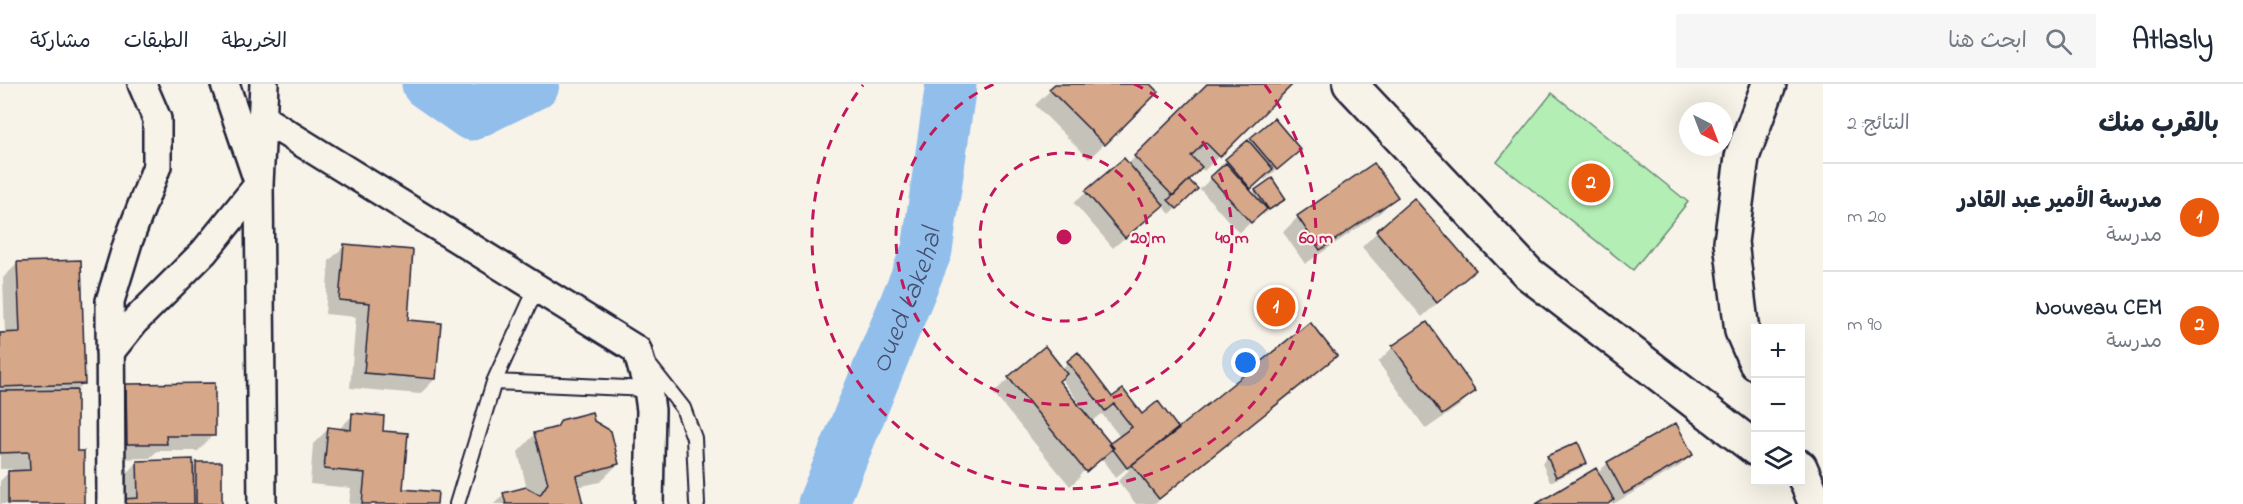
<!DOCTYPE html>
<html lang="ar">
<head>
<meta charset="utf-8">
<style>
	body { margin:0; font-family:"Indie Flower","Playpen Sans Arabic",sans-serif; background:#f6f6f7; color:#1f2937; direction:rtl }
	.controls { position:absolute; right:18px; bottom:18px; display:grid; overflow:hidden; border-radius:0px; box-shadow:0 6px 24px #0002 }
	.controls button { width:54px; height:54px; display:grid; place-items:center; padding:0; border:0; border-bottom:2px solid #e0e1e3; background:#fff; color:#1f2937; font:30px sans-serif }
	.compass { position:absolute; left:1679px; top:18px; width:54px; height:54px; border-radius:50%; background:#fff; box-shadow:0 6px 24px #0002; rotate:138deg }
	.you { position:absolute; left:1246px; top:279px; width:21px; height:21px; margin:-15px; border:4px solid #fff; border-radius:50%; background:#1a73e8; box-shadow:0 0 0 9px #1a73e833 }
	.badge { display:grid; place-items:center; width:39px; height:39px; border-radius:50%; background:#ea580c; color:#fff; font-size:20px; font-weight:700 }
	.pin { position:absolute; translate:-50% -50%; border:3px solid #fff; box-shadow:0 2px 6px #0006 }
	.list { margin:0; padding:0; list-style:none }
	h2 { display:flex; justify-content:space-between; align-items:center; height:78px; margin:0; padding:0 24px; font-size:26px }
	h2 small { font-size:20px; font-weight:400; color:#747a83 }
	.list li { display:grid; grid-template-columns:39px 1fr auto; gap:18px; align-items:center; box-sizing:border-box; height:108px; padding:0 24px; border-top:2px solid #e0e1e3 }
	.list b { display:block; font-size:22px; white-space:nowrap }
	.list p { margin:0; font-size:20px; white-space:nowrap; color:#747a83 }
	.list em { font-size:20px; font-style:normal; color:#747a83 }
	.icon { flex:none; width:33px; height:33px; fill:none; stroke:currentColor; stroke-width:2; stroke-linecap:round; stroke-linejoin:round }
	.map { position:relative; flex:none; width:1823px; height:420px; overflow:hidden; direction:ltr }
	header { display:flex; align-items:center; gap:36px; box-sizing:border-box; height:84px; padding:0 30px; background:#fff; border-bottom:2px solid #e0e1e3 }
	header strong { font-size:28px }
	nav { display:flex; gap:33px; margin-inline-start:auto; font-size:21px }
	.search { width:420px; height:54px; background:#f6f6f7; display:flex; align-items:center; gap:15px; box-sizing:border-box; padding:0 21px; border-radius:0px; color:#747a83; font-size:22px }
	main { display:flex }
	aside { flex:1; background:#fff }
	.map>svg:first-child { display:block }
	.green { fill:#b3efb4; stroke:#6a8878; stroke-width:1.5 }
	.shadow { fill:#0003; fill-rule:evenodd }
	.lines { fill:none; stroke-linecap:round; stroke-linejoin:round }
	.river { stroke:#92beeb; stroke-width:51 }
	.building { fill:#d6a788; stroke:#22223b; stroke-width:1.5 }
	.service-casing { stroke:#22223b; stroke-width:18 }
	.minor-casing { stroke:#22223b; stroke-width:32 }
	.secondary-casing { stroke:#22223b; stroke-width:38 }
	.service { stroke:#f7f3e8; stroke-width:14 }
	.minor { stroke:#f7f3e8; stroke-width:27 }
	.secondary { stroke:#f7f3e8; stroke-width:33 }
	.ring { fill:none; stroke:#c2185b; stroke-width:3; stroke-dasharray:10 8 }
	.labels { text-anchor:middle; stroke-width:4.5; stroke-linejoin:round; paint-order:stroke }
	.water-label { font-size:28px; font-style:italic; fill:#445170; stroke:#f7f3e8 }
	.centre { fill:#c2185b; stroke:#f7f3e8; stroke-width:3 }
	.ring-label { font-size:18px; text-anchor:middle; font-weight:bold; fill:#c2185b; stroke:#f7f3e8; stroke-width:4.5; stroke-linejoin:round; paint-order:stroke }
</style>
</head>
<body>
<header>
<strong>Atlasly</strong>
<div class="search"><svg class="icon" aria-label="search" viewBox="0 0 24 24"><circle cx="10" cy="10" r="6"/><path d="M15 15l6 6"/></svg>ابحث هنا</div>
<nav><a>الخريطة</a><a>الطبقات</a><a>مشاركة</a></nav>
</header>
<main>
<aside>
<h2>بالقرب منك<small>النتائج: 2</small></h2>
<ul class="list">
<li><span class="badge">1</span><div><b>مدرسة الأمير عبد القادر</b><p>مدرسة</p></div><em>20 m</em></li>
<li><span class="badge">2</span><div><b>Nouveau CEM</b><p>مدرسة</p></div><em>90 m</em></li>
</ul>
</aside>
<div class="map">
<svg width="1823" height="420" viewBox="0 0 1823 420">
	<rect width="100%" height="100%" fill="#f7f3e8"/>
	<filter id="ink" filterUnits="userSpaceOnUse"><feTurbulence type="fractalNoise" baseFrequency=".0167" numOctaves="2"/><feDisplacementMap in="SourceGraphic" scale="12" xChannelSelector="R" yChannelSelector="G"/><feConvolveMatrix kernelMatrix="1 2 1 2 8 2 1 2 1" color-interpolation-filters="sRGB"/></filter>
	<g filter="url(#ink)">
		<!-- green -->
		<path class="green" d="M1552 9 1688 118 1633 186 1497 78Z"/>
		<!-- shadow -->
		<path class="shadow" d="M1057 0H1148L1156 8 1089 75 1035 21Z
			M1209 0H1291L1204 87 1200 83 1187 96 1196 105 1170 130 1162 121 1113 164 1074 119 1124 76 1128 80Z
			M1274 37 1299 66 1265 96 1263 94 1248 107 1252 111 1256 107 1284 115 1263 131 1261 129 1239 149 1200 105 1217 89 1215 87 1226 76Z
			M1396 113 1381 128 1305 180 1283 148 1298 133Z
			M1377 148 1474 186 1422 233 1362 163Z
			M344 162 406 238 435 295 420 310 350 304 356 233 325 230 329 177Z
			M18 179 84 299 75 308 76 368 83 420H0V397L9 388H12V385H0V250H5L3 194Z
			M1393 263 1474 307 1459 322 1426 345 1378 278Z
			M1045 264 1062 285 1068 278 1111 315 1141 332 1177 346 1335 272 1320 287 1154 420H1136L1118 397 1129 386 1127 384 1115 394 1102 374 1079 391 1080 393 1070 402 993 309ZM1061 294 1082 323 1080 325 1058 297ZM1102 330 1120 353 1110 361 1091 338Z
			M127 301 213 351 198 367H157L150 374 112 375V316Z
			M353 331 381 348 401 407 435 420H349L351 404 310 400 313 360 328 345 338 346Z
			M562 337 593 338 618 380 600 398 577 403 582 420H494L504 410 527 405 518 368 535 350 553 346Z
			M1691 371 1680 382 1613 420 1611 417 1608 420H1538L1597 389 1608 379Z
			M1548 373 1585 379 1579 385 1550 398 1542 379Z
			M137 379 192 385 197 380 220 420H119L122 394Z"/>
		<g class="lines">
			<!-- river -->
			<g class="river">
				<path d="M427 0 471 31 534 0"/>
				<path id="s1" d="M823 420 927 166 951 0"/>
			</g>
		</g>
		<!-- building -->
		<path class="building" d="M1055 0H1150L1158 8 1105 61 1049 5Z
			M1207 0H1293L1220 73 1205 58 1191 72 1202 83 1173 112 1134 72Z
			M1274 34 1301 66 1277 86 1250 54Z
			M1248 56 1273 85 1251 105 1225 75Z
			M1124 74 1164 121 1125 154 1085 107Z
			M1226 79 1267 125 1251 139 1210 93Z
			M1374 79 1398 113 1320 166 1297 132Z
			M1272 94 1286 115 1269 126 1255 106Z
			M1189 96 1198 105 1177 125 1168 116Z
			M1414 114 1476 186 1437 219 1376 147Z
			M344 160 413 166 408 236 441 239 436 295 364 289 370 219 339 216Z
			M81 176 85 300 0 303V249L20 248 17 178Z
			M1310 238 1337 272 1159 415 1132 381Z
			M1427 238 1476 307 1442 331 1392 262Z
			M1045 262 1067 290 1059 297 1114 364 1086 388 1008 293Z
			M1078 268 1112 313 1123 305 1142 330 1158 317 1179 345 1127 384 1109 360 1132 343 1114 320 1105 327 1067 277Z
			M215 299V352H166L167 360H127L126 300Z
			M77 306V367H84V420H8V387L30 386 29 368 0 369V307Z
			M592 328 594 337 611 347 619 380 576 392 583 420H506L503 409 526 403 540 411 548 399 534 349 557 343 561 336Z
			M352 329 384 332 383 347 408 349 403 405 438 408 437 420H362L365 389 324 385 328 343 351 346Z
			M1676 339 1693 371 1624 410 1607 378Z
			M1578 358 1587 379 1556 393 1547 372Z
			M193 375 194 420H122V415L138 414 137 377Z
			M196 378H222V420H196Z
			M1596 384 1614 416 1608 420H1536Z"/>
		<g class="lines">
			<defs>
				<path id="service" d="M649 281 683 324 694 354 697 420
					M494 298 648 305
					M457 420 494 298 536 205"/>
				<path id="minor" d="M262 34 637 266 648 305 651 326 649 420
					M110 268 134 238 204 168 259 100 225 0
					M111 420 110 217 128 158 157 82V35L142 0
					M262 420 259 100 264 0"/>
				<path id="secondary" d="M1350 0 1529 190 1756 365
					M1756 279 1742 247 1731 158 1742 73 1769 0
					M1800 383 1816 420"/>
			</defs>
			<!-- service casing -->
			<use href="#service" class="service-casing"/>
			<!-- minor casing -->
			<use href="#minor" class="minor-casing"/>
			<!-- secondary casing -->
			<use href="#secondary" class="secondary-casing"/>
			<!-- service -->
			<use href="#service" class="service"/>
			<!-- minor -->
			<use href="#minor" class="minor"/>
			<!-- secondary -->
			<use href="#secondary" class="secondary"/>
		</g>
	</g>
	<!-- distance rings -->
	<g class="ring">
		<circle cx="1064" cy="153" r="84"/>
		<path d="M1134 0A168 168 0 1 1 994 0"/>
		<path d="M1265 1A252 252 0 1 1 863 1"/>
	</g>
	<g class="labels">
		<!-- water labels -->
		<g class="water-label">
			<text dy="10" stroke="none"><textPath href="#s1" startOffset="220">Oued Lakehal</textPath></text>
		</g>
	</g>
	<circle cx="1064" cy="153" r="9" class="centre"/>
	<g class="ring-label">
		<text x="1148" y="159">20 m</text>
		<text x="1232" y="159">40 m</text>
		<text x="1316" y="159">60 m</text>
	</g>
</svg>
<div class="controls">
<button>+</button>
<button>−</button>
<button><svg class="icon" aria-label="layers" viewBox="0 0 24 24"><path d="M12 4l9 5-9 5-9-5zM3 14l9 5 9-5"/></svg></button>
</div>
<svg class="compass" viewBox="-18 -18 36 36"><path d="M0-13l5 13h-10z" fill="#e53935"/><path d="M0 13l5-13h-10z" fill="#747a83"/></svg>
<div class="you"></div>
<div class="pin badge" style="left:1276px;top:223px">1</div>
<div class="pin badge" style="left:1591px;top:99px">2</div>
</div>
</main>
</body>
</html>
